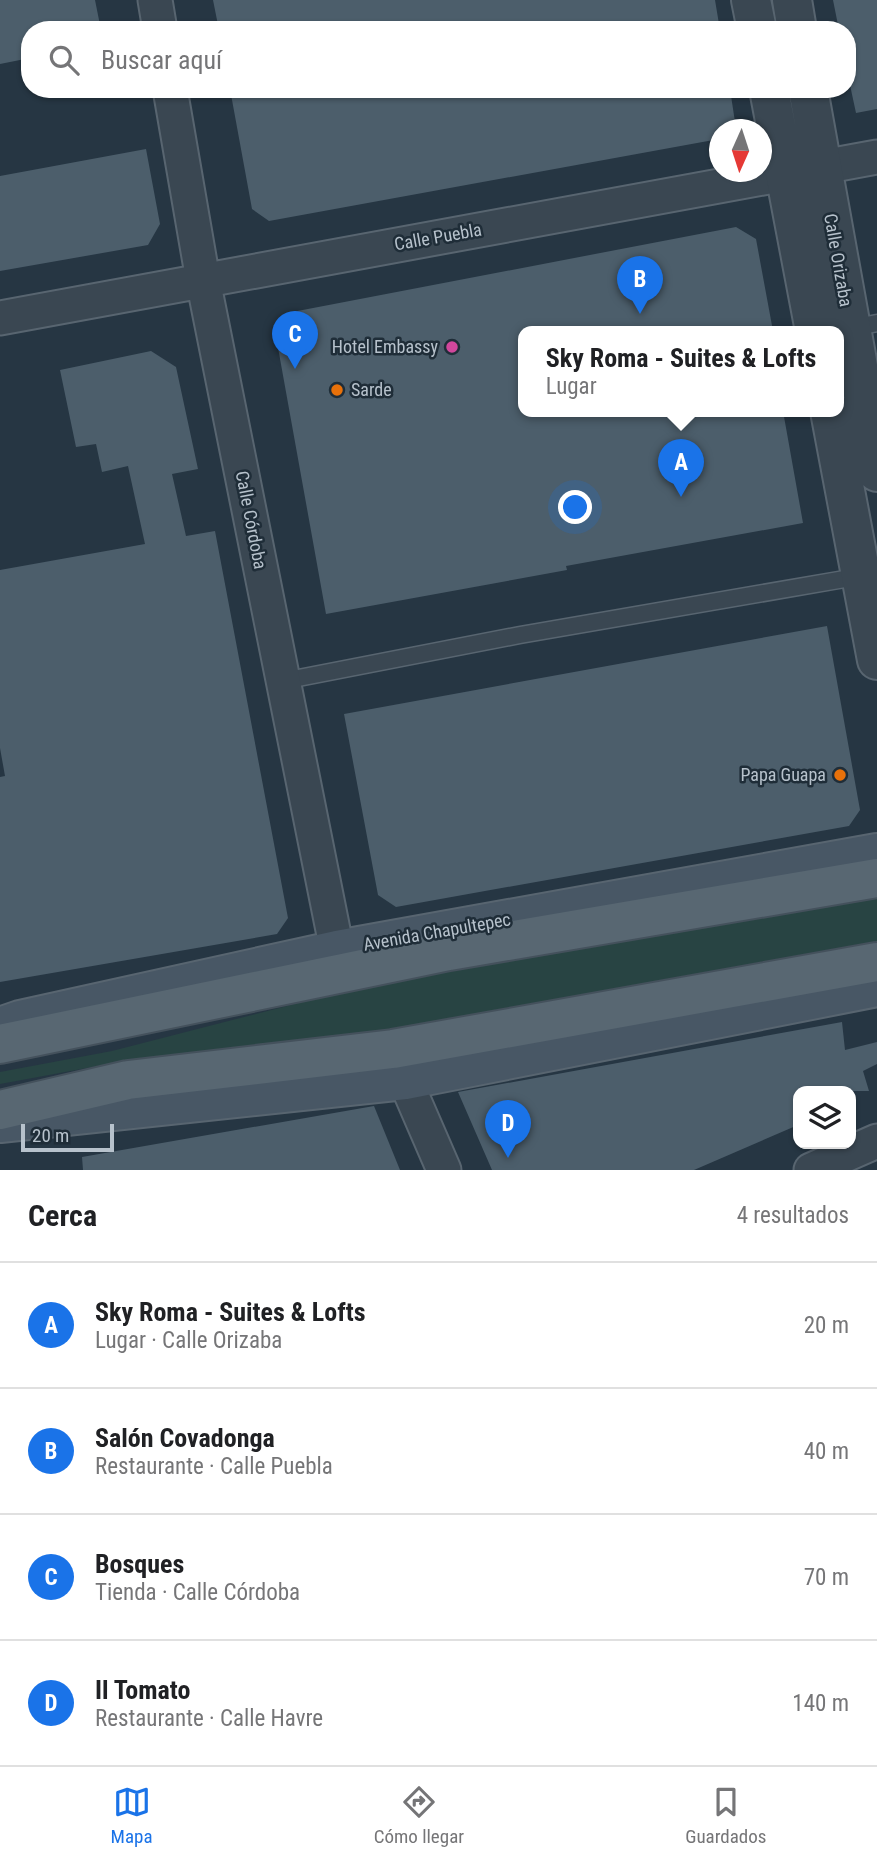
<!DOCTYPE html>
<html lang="es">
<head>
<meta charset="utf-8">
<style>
	body { margin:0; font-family:"Roboto Condensed",sans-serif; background:#f6f6f6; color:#202124 }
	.controls { position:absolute; right:21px; bottom:21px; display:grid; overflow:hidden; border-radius:14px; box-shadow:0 2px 5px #0004 }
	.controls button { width:63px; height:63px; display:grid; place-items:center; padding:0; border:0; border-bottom:2px solid #e0e0e0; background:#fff; color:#202124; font:35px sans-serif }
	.compass { position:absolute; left:709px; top:119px; width:63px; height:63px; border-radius:50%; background:#fff; box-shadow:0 2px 5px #0004; rotate:183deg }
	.scale { position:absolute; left:21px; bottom:18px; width:93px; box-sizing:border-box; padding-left:7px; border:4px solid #b7c2cc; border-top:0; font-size:19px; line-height:24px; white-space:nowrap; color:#b7c2cc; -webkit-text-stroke:5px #1f2d38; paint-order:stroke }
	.you { position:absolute; left:576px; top:508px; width:24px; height:24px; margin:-18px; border:5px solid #fff; border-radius:50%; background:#1a73e8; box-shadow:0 0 0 10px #1a73e833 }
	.badge { display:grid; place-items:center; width:46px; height:46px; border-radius:50%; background:#1a73e8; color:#fff; font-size:23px; font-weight:700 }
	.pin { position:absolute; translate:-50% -58px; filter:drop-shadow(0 2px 4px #0008) }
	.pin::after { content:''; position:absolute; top:37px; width:24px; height:21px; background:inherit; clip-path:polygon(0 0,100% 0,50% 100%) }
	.popup { position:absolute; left:518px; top:326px; width:326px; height:91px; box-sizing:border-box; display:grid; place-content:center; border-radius:14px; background:#fff; filter:drop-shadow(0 2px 5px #0005); font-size:23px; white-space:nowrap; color:#757577 }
	.popup b { font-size:26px; color:#202124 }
	.popup::after { content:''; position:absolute; left:50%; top:100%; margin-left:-14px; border:14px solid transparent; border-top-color:#fff }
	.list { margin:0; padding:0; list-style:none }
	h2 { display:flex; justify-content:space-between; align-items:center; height:91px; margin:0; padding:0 28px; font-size:30px }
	h2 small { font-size:23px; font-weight:400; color:#757577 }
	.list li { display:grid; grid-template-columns:46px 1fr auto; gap:21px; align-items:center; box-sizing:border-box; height:126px; padding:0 28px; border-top:2px solid #e0e0e0 }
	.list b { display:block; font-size:26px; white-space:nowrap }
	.list p { margin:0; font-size:23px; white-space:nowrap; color:#757577 }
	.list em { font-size:23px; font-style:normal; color:#757577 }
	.icon { flex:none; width:38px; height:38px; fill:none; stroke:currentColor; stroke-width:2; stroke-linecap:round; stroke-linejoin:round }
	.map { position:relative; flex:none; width:877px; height:1170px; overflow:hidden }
	.search { position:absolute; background:#fff; box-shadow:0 2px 5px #0004; left:21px; right:21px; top:21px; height:77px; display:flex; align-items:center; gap:18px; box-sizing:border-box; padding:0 24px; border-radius:28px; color:#757577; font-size:26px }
	.sheet { height:595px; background:#fff }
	nav { display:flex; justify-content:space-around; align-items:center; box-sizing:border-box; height:98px; border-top:2px solid #e0e0e0; background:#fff; font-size:19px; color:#757577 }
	nav a { display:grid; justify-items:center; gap:4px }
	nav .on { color:#1a73e8 }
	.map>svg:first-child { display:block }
	.green { fill:#284443 }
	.building { fill:#4c5e6b }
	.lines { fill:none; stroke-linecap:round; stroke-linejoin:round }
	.service-casing { stroke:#586570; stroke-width:19 }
	.minor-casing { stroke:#586570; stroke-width:37 }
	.tertiary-casing { stroke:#586570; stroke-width:42 }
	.secondary-casing { stroke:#586570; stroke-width:42 }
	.primary-casing { stroke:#44515c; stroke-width:42 }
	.service { stroke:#3a4752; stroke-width:16 }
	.minor { stroke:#3a4752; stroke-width:33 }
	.tertiary { stroke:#3a4752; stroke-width:38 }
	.secondary { stroke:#485765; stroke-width:38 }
	.primary { stroke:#586772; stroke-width:38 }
	.hotel-dot { fill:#d1479c; stroke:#1f2d38; stroke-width:2.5 }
	.food-dot { fill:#e8710a; stroke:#1f2d38; stroke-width:2.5 }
	.labels { text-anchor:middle; stroke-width:5; stroke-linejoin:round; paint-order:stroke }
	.street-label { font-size:18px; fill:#b7c2cc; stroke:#1f2d38 }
	.poi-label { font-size:18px; fill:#b7c2cc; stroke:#1f2d38; text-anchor:end }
</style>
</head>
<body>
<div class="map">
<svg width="877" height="1170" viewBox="0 0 877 1170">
	<rect width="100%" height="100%" fill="#263643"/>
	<!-- green -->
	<path class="green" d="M877 895V941L357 1035 114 1063 0 1084V1072L112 1051 349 990Z"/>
	<!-- building -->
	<path class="building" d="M0 0H95L101 30H30V58L0 64Z
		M213 0H715L720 30H219Z
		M833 0H877V109L856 113 847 71V30H839Z
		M230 89H730L735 122 730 130H719V139L269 221 252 209Z
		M146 149 160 224 148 245 0 271V176Z
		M736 227 756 239 773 331H523V411H783L803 523 566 566 567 570 326 614 275 331 287 313Z
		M151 351 176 367 198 469 172 474 186 536 215 531 288 918 277 934 0 982V777L5 776 0 748V570L145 544 128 466 102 472 96 444 76 447 60 370Z
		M827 626 860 810 849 826 396 907 378 895 344 714Z
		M842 1022 845 1050 877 1042V1064L863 1071 869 1091H798V1125L694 1170H492L458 1092Z
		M374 1106 400 1170H83L82 1157Z"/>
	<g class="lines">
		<defs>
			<path id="service" d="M851 328 877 323
				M283 681 520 635 862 576"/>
			<path id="minor" d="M155 0 160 30
				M170 89 203 280 337 950
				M0 318 877 157
				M405 1080 444 1170
				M811 1170 877 1141"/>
			<path id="tertiary" d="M751 0 757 30
				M792 0 797 30
				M769 89 815 331
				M808 89 877 472
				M830 411 877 660"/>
			<path id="secondary" d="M0 1027 20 1020 337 950 877 853
				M0 1123 405 1080 877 987"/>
			<path id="primary" d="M0 1044 449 951 877 878
				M0 1110 128 1080 393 1049 877 962"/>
		</defs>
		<!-- service casing -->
		<use href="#service" class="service-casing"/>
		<!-- minor casing -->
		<use href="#minor" class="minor-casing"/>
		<!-- tertiary casing -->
		<use href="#tertiary" class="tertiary-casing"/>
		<!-- secondary casing -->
		<use href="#secondary" class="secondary-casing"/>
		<!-- primary casing -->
		<use href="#primary" class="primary-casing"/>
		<!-- service -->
		<use href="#service" class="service"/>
		<!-- minor -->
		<use href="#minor" class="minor"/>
		<!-- tertiary -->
		<use href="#tertiary" class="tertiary"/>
		<!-- secondary -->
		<use href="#secondary" class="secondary"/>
		<!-- primary -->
		<use href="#primary" class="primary"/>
	</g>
	<!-- markers -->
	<circle class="hotel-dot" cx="452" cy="347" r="7"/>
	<g class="food-dot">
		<circle cx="337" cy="390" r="7"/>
		<circle cx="840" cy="775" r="7"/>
	</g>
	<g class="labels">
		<!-- street labels -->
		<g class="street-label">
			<text transform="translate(438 237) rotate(-10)" y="6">Calle Puebla</text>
			<text transform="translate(838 260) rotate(80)" y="6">Calle Orizaba</text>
			<text transform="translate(251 520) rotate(79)" y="6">Calle Córdoba</text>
			<text transform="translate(437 932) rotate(-10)" y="6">Avenida Chapultepec</text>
		</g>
		<!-- poi labels -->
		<g class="poi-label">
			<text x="438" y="353">Hotel Embassy</text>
			<text x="351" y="396" text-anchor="start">Sarde</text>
			<text x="826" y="781">Papa Guapa</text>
		</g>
	</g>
</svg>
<div class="controls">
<button><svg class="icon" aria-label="layers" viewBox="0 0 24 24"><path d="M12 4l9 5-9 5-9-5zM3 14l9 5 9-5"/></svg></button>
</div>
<svg class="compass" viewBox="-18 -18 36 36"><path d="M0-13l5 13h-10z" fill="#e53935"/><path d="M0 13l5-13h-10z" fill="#757577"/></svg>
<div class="scale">20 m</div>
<div class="you"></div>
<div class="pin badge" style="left:681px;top:497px">A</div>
<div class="popup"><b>Sky Roma - Suites &amp; Lofts</b>Lugar</div>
<div class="pin badge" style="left:640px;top:314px">B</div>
<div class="pin badge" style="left:295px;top:369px">C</div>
<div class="pin badge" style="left:508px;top:1158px">D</div>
<div class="search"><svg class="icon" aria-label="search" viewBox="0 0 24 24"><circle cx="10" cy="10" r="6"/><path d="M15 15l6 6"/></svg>Buscar aquí</div>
</div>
<section class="sheet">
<h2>Cerca<small>4 resultados</small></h2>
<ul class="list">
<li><span class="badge">A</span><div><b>Sky Roma - Suites &amp; Lofts</b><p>Lugar · Calle Orizaba</p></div><em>20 m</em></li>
<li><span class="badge">B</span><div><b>Salón Covadonga</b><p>Restaurante · Calle Puebla</p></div><em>40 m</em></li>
<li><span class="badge">C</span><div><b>Bosques</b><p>Tienda · Calle Córdoba</p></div><em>70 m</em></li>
<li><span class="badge">D</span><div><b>Il Tomato</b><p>Restaurante · Calle Havre</p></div><em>140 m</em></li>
</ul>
</section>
<nav>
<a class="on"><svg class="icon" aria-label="map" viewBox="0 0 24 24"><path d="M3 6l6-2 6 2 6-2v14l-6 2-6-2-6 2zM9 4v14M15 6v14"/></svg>Mapa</a>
<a><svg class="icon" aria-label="directions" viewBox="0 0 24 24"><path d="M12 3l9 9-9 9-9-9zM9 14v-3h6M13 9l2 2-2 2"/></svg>Cómo llegar</a>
<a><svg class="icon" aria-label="saved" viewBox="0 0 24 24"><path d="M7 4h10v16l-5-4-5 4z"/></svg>Guardados</a>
</nav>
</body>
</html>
